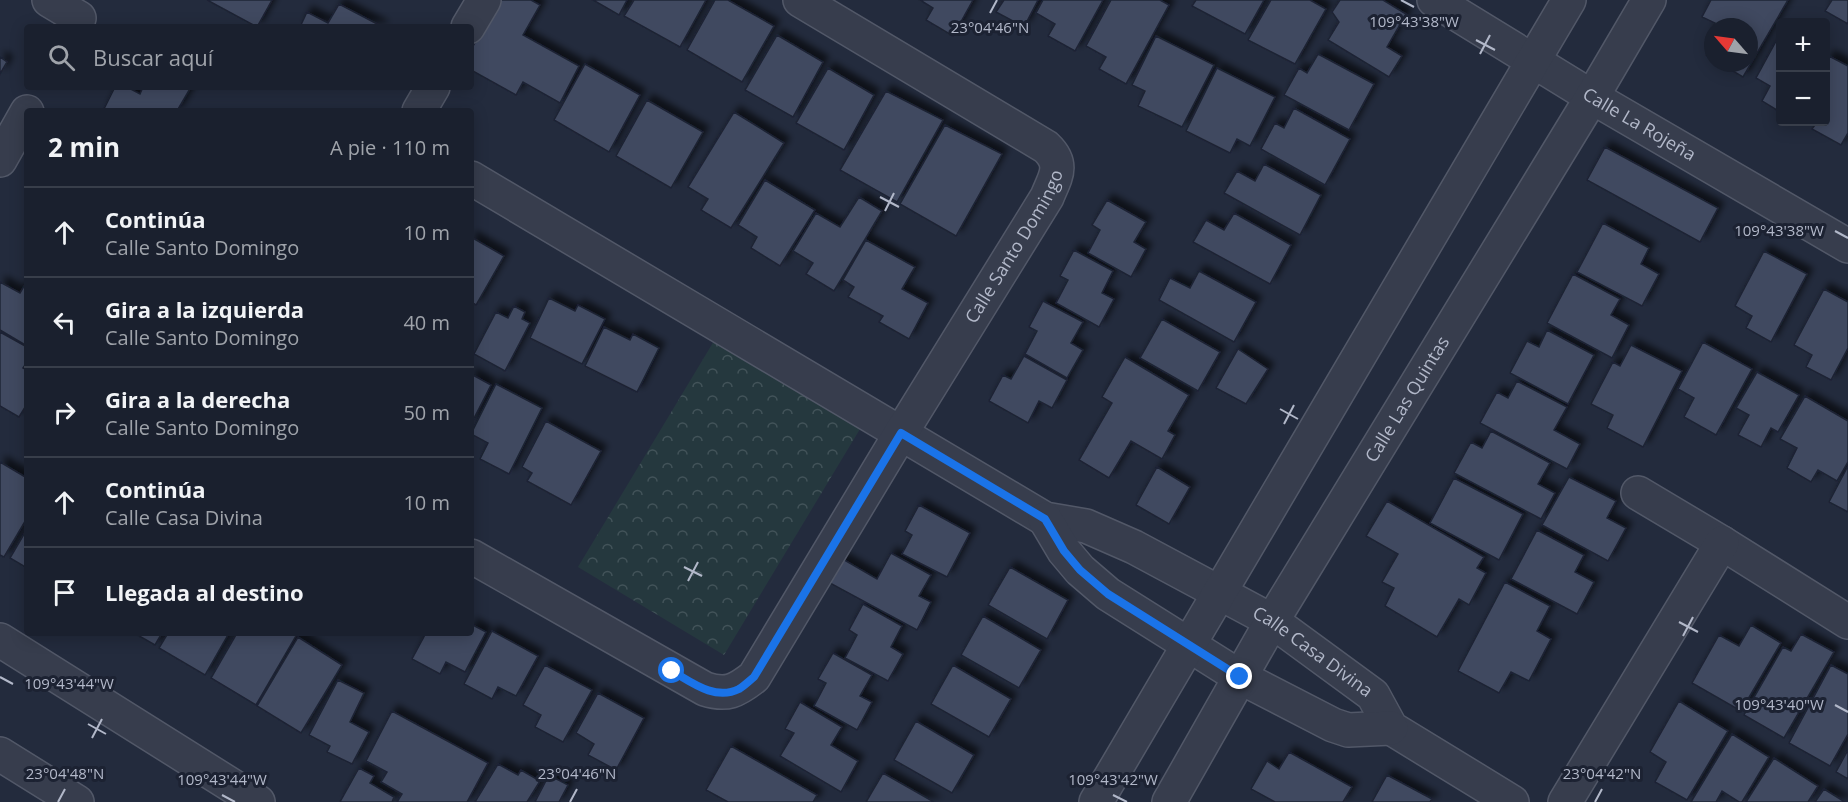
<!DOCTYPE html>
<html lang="es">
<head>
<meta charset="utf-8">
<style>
	body { margin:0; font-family:"Open Sans",sans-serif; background:#232836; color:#f1f3f6 }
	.controls { position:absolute; right:18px; top:18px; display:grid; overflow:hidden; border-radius:6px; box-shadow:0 3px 15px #0003 }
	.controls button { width:54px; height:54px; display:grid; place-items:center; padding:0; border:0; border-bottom:2px solid #383e4a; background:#1a202e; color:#f1f3f6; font:30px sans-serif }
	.compass { position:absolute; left:1704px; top:18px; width:54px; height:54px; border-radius:50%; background:#1a202e; box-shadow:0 3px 15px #0003; rotate:298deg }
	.stop { position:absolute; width:18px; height:18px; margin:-14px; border:4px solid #1a73e8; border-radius:50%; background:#fff }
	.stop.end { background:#1a73e8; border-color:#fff; box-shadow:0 2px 6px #0008 }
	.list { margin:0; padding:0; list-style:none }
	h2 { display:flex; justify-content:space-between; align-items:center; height:78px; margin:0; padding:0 24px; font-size:26px }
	h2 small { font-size:20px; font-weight:400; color:#9fa3aa }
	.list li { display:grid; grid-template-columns:39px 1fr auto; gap:18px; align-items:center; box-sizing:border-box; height:90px; padding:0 24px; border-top:2px solid #383e4a }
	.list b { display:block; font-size:22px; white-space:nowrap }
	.list p { margin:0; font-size:20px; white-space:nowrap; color:#9fa3aa }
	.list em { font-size:20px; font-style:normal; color:#9fa3aa }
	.icon { flex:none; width:33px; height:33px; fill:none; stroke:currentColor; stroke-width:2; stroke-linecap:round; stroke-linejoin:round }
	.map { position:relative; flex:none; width:1848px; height:802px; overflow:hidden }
	.search { position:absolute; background:#1a202e; box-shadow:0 3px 15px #0003; left:24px; top:24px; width:450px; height:66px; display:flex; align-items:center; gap:15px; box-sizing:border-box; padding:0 21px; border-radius:6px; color:#9fa3aa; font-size:22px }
	.panel { position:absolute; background:#1a202e; box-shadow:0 3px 15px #0003; left:24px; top:108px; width:450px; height:528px; border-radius:6px }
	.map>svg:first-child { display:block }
	.park { fill:url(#park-crowns) }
	.building { fill:#414a60; stroke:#1e2434; stroke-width:1.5; filter:url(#shadow) }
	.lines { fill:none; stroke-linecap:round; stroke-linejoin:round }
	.minor-casing { stroke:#525868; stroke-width:36 }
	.minor { stroke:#373d4d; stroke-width:33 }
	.route { stroke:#1a73e8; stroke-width:8 }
	.ticks { fill:none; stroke:#b2b8c9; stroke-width:2 }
	.labels { text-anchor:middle; stroke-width:6; stroke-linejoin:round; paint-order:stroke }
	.street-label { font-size:18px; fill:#b2b8c9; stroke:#1c2232 }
	.ticks-label { font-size:15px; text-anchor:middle; fill:#b2b8c9; stroke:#1c2232; stroke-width:6; stroke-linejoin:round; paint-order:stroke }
</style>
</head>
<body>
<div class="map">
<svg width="1848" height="802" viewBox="0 0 1848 802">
	<defs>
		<pattern id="park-crowns" width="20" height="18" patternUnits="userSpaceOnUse" patternTransform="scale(1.5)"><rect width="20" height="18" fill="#25383e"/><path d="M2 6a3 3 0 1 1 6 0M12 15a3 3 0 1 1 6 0" fill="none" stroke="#425359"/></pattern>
		<filter id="shadow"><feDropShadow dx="5.5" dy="-5.5" stdDeviation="3" flood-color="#0009"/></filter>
	</defs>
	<rect width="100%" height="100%" fill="#232b3d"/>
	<!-- park -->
	<path class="park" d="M714 341 860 429 724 655 578 567Z"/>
	<!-- building -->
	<path class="building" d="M207 0H272L257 27Z
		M498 0H531L540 5 523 35 579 66 560 103 523 82 516 95 471 70V50Z
		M593 0H627L619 15Z
		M634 0H706L680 47 624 16Z
		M715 0H728L774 26 742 82 687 50Z
		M920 0H973L953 36 926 20 933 8Z
		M1004 0H1038L1024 27 996 12Z
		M1043 0H1103L1075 51 1048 36 1055 24 1036 13Z
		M1111 0H1160L1169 5 1126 84 1099 69 1106 57 1086 46Z
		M1196 0H1264L1245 34 1192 6Z
		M1271 0H1310L1326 9 1295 64 1248 40Z
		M1340 0H1383L1406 14 1387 47 1402 56 1389 77 1328 40 1339 22 1332 12Z
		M1711 0H1788L1743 77 1719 63H1749V27H1713V36L1709 34 1715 23 1702 17Z
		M1832 0H1848V24L1825 11Z
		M339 4 383 27H300L307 12 328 23Z
		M1780 34V112L1762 101 1770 86 1756 78Z
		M777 35 823 62 793 117 745 90Z
		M1156 36 1214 65 1182 127 1138 106 1145 91 1132 85Z
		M1713 41V59L1706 55Z
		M1318 54 1374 84 1349 130 1284 95 1299 68 1307 73Z
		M1829 56 1848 66V133L1841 145 1812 129 1817 122H1826V62Z
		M0 57 7 62 0 74Z
		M585 64 640 95 609 152 554 120Z
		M828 68 874 95 844 150 796 123Z
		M1217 68 1275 97 1250 146 1237 139 1230 153 1186 131Z
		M115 87H127L140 94 143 87H191L177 111H103Z
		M886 91 943 120 897 202 840 170Z
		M647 100 703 132 671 188 616 156Z
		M1294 108 1350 139 1325 185 1261 149 1275 123 1284 128Z
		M734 112 784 143 731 228 701 210 708 199 688 187Z
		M945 125 1002 154 956 236 900 204Z
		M1605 147 1718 208 1700 242 1587 180Z
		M1264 164 1321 195 1300 235 1224 193 1237 171 1255 181Z
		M765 180 815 210 780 266 751 248 757 237 738 225Z
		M859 197 882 211 834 291 806 274 813 263 793 251 816 213 840 227Z
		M1107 200 1146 222 1134 242 1146 249 1131 277 1088 253 1100 230 1092 225Z
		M1234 213 1291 245 1270 284 1193 242 1206 220 1224 230Z
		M1603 223 1649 248 1641 264 1659 274 1642 306 1577 272Z
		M471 237 504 256 476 305 471 302Z
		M866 240 915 267 902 289 928 303 909 339 879 322 883 316 848 297 854 287 843 280Z
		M1074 250 1113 271 1102 293 1114 299 1099 327 1056 303 1068 280 1060 276Z
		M1764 251 1807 274 1771 342 1746 328 1752 316 1735 306Z
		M1199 271 1256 302 1234 342 1159 300 1170 278 1190 288Z
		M1573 274 1620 299 1611 315 1629 325 1612 358 1547 323Z
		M27 281V346L0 330V282L20 293Z
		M1824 289 1848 302V348L1831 380 1806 367 1812 355 1794 345Z
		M549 298 575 311 578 305 605 319 582 364 530 338Z
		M1043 301 1083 322 1071 343 1083 350 1067 378 1025 354 1037 331 1029 327Z
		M514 306 525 312 522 319 530 323 505 371 474 354 496 312 508 318Z
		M1162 319 1220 352 1198 391 1140 358Z
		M604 327 630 340 633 334 659 348 637 392 585 366Z
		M1547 330 1594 355 1568 404 1510 373 1527 341 1539 347Z
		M0 332 27 347V362L23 368 27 370V404L19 417 0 406Z
		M1703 342 1752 369 1716 435 1684 417 1694 398 1678 389Z
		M1631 345 1682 371 1643 447 1607 428 1613 415 1591 404 1613 362 1620 366Z
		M1238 349 1268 369 1246 404 1216 388Z
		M1024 356 1067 380 1052 408 1039 401 1028 423 989 401 1003 375 1011 379Z
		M1125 357 1189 395 1168 431 1175 435 1162 459 1131 441 1109 478 1079 460 1112 403 1102 397Z
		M1757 372 1799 395 1778 432 1771 428 1761 447 1738 435 1749 415 1736 408Z
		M471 374 491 385 471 424Z
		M1517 381 1567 407 1554 430 1580 444 1567 469 1480 423 1497 392 1508 398Z
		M496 384 542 408 509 474 480 459 488 443 471 434Z
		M1805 396 1848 421V462L1837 481 1818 470 1811 482 1787 468 1797 448 1780 439Z
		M546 421 601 451 571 505 527 481 532 473 522 467Z
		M1491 431 1550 463 1538 484 1555 493 1541 519 1454 473 1471 442 1482 448Z
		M0 462 27 478V518L4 557 0 555Z
		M1848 466V512L1829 502Z
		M1157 467 1190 487 1169 524 1136 505Z
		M1569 477 1616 501 1607 518 1626 528 1608 561 1542 525Z
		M1454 478 1523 514 1499 560 1430 523Z
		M1387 501 1484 557 1477 568 1486 573 1469 605 1459 599 1437 637 1385 606 1394 588 1382 582 1398 554 1366 536Z
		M919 505 970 533 947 577 902 554 912 535 905 531Z
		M27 529V568L10 558Z
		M1537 530 1584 555 1575 572 1594 582 1577 614 1511 579Z
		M891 553 931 575 919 596 931 602 917 630 828 582 841 558 877 579Z
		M1010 567 1068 600 1047 639 988 605Z
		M1505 582 1550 606 1537 631 1551 639 1529 681 1511 672 1499 693 1458 671Z
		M863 604 902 626 891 647 903 654 888 681 845 658 857 635 849 630Z
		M983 616 1041 650 1019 688 961 655Z
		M471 624 486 632 465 672 446 662 440 674 412 659 426 633H471Z
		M1751 625 1781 643 1741 711 1692 683 1719 635 1739 646Z
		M492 631 538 656 516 696 498 687 492 699 464 684Z
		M134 633H162L155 645Z
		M168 633H229L205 675 159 648Z
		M237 633H291L296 636 256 705 211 678Z
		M1801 634 1834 652 1784 738 1744 715 1783 647 1791 651Z
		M298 637 342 665 301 733 257 706Z
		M833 653 872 675 860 696 872 702 857 730 814 706 826 683 818 679Z
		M545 665 592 690 563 742 535 727 541 715 523 705Z
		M953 665 1011 699 989 737 931 704Z
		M1831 665 1848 674V734L1830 766 1789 743Z
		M338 680 364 693 350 722 369 732 352 764 327 752 330 746 309 735Z
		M598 693 644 718 616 770 588 755 594 744 576 733Z
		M1679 701 1728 731 1687 800 1655 782 1666 762 1650 752Z
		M800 702 842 727 831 745 858 761 841 792 780 756 794 733 785 729Z
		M392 711 488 763 467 802H397L402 794 381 782 387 772 366 761Z
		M916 721 974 755 952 793 894 760Z
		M1732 734 1769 757 1742 802H1739L1722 791 1716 802H1691Z
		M731 746 817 795 813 802H728L706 790Z
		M1848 750V779L1836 772Z
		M1289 752 1352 787 1343 802H1275L1251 789 1267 761 1279 769Z
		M1774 758 1818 786 1808 802H1746Z
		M498 764 518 775 521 770 540 781 527 802H475Z
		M359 768 374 776 370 783 394 797 392 802H340Z
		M883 773 934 802H866Z
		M549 775 568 785 559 802H535Z
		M1387 775 1432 799 1430 802H1372Z
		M1824 789 1845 802H1815Z"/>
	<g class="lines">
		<defs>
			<g id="minor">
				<path d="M49 0 79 18"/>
				<path id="s1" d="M1434 0 1592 97 1848 246"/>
				<path d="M468 27 484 0"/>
				<path d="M419 111 433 87"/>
				<path d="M0 160 27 112"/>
				<path id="s2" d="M471 178 1045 519 1086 526 1134 547 1272 621 1373 695 1391 728 1512 802"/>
				<path d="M1638 493 1722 543 1848 622"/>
				<path d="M1045 519 1064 551 1080 570 1108 594 1240 677 1333 725 1348 730 1391 728"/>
				<path id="s3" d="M471 556 705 689C727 696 736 691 754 677L901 433 1047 197C1055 177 1065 165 1046 147L800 0"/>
				<path d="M0 640 258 802"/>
				<path d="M0 754 77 802"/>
				<path d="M1096 802 1569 0"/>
				<path id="s4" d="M1169 802 1272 621 1592 97 1649 0"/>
				<path d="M1565 802 1722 543"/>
			</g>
		</defs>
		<!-- minor casing -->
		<use href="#minor" class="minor-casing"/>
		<!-- minor -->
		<use href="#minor" class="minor"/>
	</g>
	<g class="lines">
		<!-- route -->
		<path class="route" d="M672 671C691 682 715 701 739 689 744 686 749 681 754 677L901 433 1045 519 1064 551 1080 570 1108 594 1240 677"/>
	</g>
	<!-- ticks -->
	<path class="ticks" d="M1401 0 1414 7M990 13 997 0M1476 40 1495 50M1480 54 1490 35M880 197 899 207M885 211 894 193M1835 231 1848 238M1280 409 1298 419M1284 424 1294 405M684 567 702 576M688 581 698 562M1679 622 1698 632M1683 636 1693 617M0 677 13 684M1835 705 1848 712M88 724 106 734M92 738 102 719M222 795 235 802M1113 795 1127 802M58 802 65 789M570 802 577 789M1595 802 1602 789"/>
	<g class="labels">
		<!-- street labels -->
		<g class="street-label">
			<text dy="6" stroke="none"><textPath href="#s1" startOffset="240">Calle La Rojeña</textPath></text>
			<text dy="6" stroke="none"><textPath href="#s3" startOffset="826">Calle Santo Domingo</textPath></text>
			<text dy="6" stroke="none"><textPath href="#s4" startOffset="468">Calle Las Quintas</textPath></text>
			<text dy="6" stroke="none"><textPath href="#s2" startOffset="969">Calle Casa Divina</textPath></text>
		</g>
	</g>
	<g class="ticks-label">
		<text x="1414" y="27">109°43'38"W</text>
		<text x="990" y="33">23°04'46"N</text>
		<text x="1779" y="236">109°43'38"W</text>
		<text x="69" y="689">109°43'44"W</text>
		<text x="1779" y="710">109°43'40"W</text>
		<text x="65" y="779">23°04'48"N</text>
		<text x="577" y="779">23°04'46"N</text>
		<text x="1602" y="779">23°04'42"N</text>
		<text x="222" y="785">109°43'44"W</text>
		<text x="1113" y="785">109°43'42"W</text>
	</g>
</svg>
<div class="controls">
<button>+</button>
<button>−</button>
</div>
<svg class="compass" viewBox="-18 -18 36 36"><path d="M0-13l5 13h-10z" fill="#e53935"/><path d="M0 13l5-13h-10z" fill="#9fa3aa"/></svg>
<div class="stop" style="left:672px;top:671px"></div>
<div class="stop end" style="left:1240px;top:677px"></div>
<div class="search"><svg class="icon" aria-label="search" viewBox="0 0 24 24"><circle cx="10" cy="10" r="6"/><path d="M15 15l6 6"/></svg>Buscar aquí</div>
<section class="panel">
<h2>2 min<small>A pie · 110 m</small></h2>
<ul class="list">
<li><svg class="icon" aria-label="ahead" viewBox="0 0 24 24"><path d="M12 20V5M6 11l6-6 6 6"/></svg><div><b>Continúa</b><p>Calle Santo Domingo</p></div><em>10 m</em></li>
<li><svg class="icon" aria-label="left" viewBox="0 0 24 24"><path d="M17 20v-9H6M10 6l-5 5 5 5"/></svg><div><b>Gira a la izquierda</b><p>Calle Santo Domingo</p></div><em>40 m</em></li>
<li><svg class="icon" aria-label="right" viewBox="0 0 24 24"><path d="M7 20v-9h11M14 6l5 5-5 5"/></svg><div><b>Gira a la derecha</b><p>Calle Santo Domingo</p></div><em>50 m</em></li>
<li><svg class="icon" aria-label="ahead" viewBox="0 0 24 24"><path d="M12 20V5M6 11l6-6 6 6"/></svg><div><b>Continúa</b><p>Calle Casa Divina</p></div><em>10 m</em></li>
<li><svg class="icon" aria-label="arrive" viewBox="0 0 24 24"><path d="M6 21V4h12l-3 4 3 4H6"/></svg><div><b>Llegada al destino</b></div></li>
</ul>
</section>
</div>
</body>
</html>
